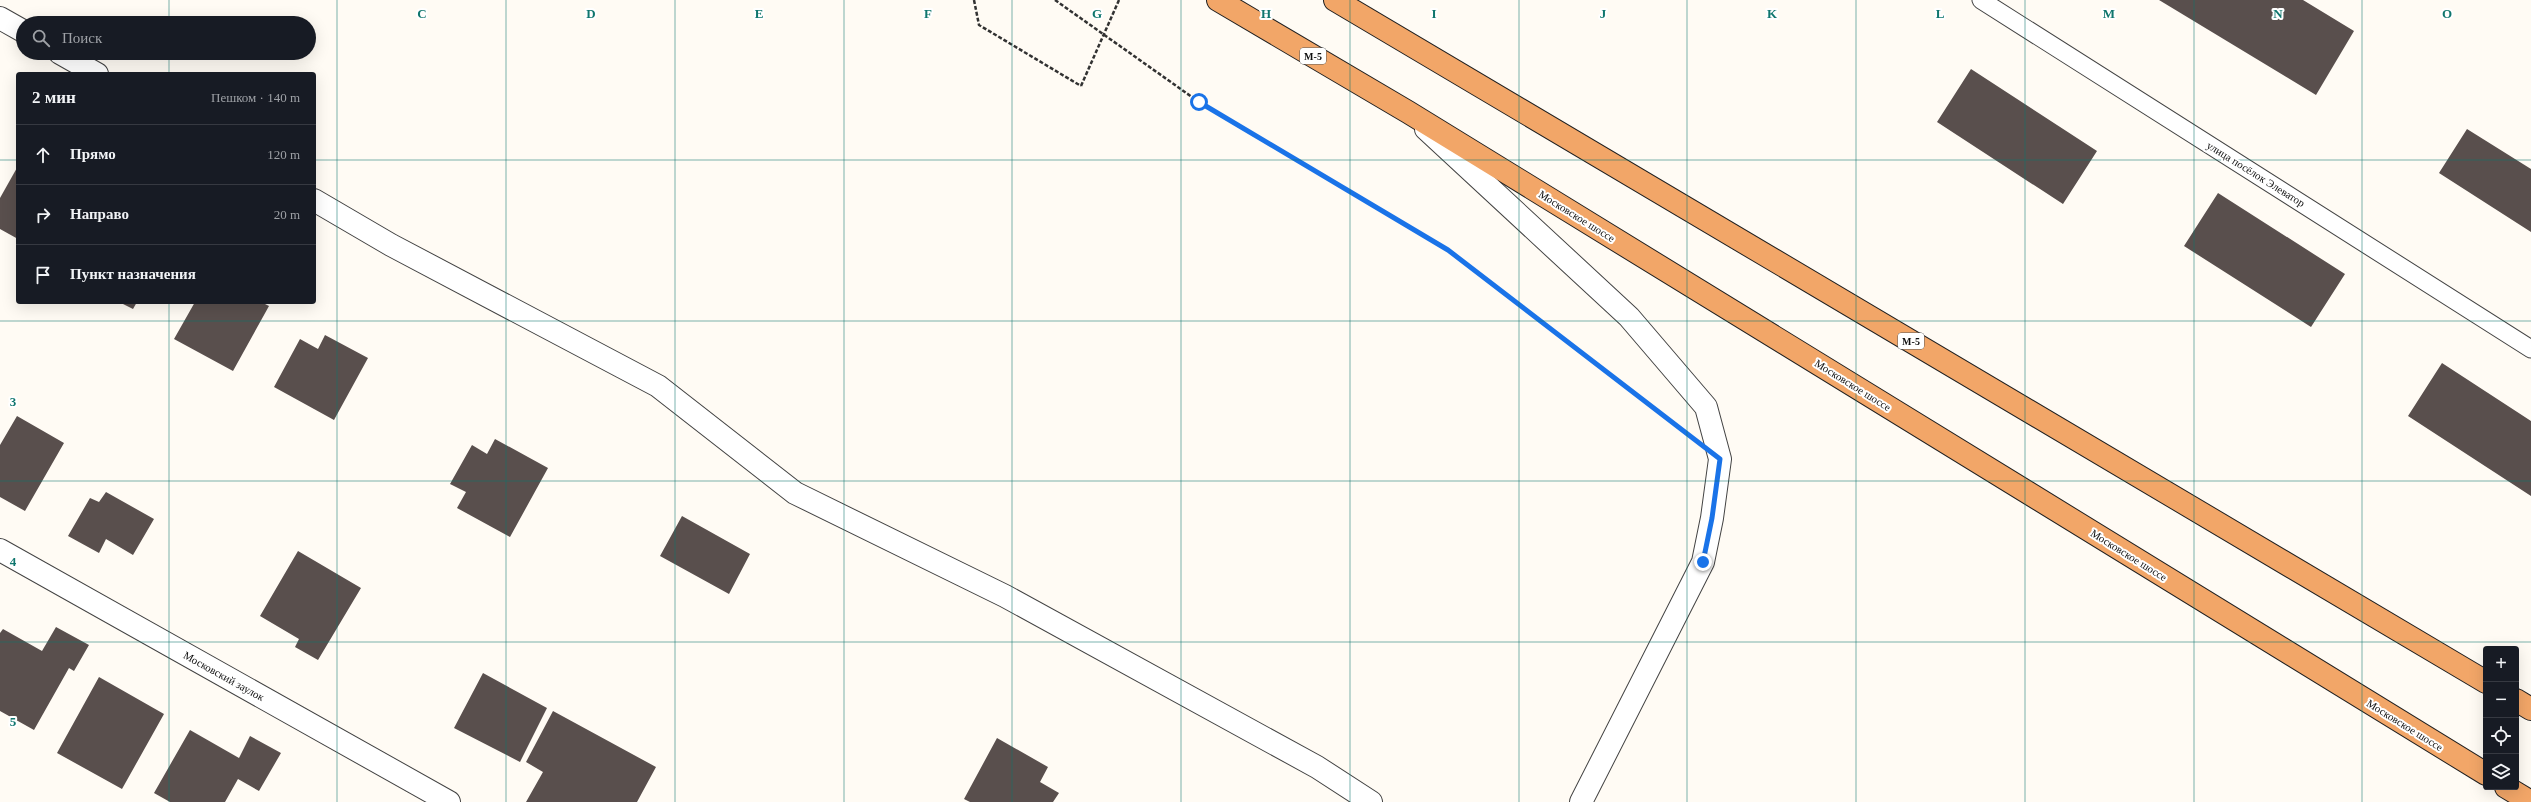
<!DOCTYPE html>
<html lang="ru">
<head>
<meta charset="utf-8">
<style>
	body { margin:0; font-family:"Times New Roman",serif; background:#242831; color:#f1f3f6 }
	.controls { position:absolute; right:12px; bottom:12px; display:grid; overflow:hidden; border-radius:4px; box-shadow:0 4px 16px #0002 }
	.controls button { width:36px; height:36px; display:grid; place-items:center; padding:0; border:0; border-bottom:1px solid #363941; background:#171b24; color:#f1f3f6; font:20px sans-serif }
	.stop { position:absolute; width:12px; height:12px; margin:-9px; border:3px solid #1a73e8; border-radius:50%; background:#fff }
	.stop.end { background:#1a73e8; border-color:#fff; box-shadow:0 1px 4px #0008 }
	.list { margin:0; padding:0; list-style:none }
	h2 { display:flex; justify-content:space-between; align-items:center; height:52px; margin:0; padding:0 16px; font-size:17px }
	h2 small { font-size:13px; font-weight:400; color:#9ea1a6 }
	.list li { display:grid; grid-template-columns:26px 1fr auto; gap:12px; align-items:center; box-sizing:border-box; height:60px; padding:0 16px; border-top:1px solid #363941 }
	.list b { display:block; font-size:15px; white-space:nowrap }
	.list em { font-size:13px; font-style:normal; color:#9ea1a6 }
	.icon { flex:none; width:22px; height:22px; fill:none; stroke:currentColor; stroke-width:2; stroke-linecap:round; stroke-linejoin:round }
	.map { position:relative; flex:none; width:2531px; height:802px; overflow:hidden }
	.search { position:absolute; background:#171b24; box-shadow:0 4px 16px #0002; left:16px; top:16px; width:300px; height:44px; display:flex; align-items:center; gap:10px; box-sizing:border-box; padding:0 14px; border-radius:22px; color:#9ea1a6; font-size:15px }
	.panel { position:absolute; background:#171b24; box-shadow:0 4px 16px #0002; left:16px; top:72px; width:300px; height:232px; border-radius:4px }
	.map>svg:first-child { display:block }
	.building { fill:#594f4d }
	.lines { fill:none; stroke-linecap:round; stroke-linejoin:round }
	.service-casing { stroke:#434343; stroke-width:19 }
	.minor-casing { stroke:#434343; stroke-width:24 }
	.trunk-casing { stroke:#212121; stroke-width:24 }
	.path { stroke:#323232; stroke-width:2.5; stroke-dasharray:4 2; stroke-linecap:butt }
	.service { stroke:#fff; stroke-width:17 }
	.minor { stroke:#fff; stroke-width:22 }
	.trunk { stroke:#f2a668; stroke-width:22 }
	.path-bridge { stroke:#323232; stroke-width:2.5; stroke-dasharray:4 2; stroke-linecap:butt }
	.route { stroke:#1a73e8; stroke-width:5 }
	.grid { fill:none; stroke:#0f766e; stroke-width:1; stroke-opacity:0.55 }
	.labels { text-anchor:middle; stroke-width:4; stroke-linejoin:round; paint-order:stroke }
	.shield { fill:#fff; stroke:#585858; stroke-width:1 }
	.shield-label { font-size:10px; font-weight:bold; fill:#101010 }
	.street-label { font-size:11px; fill:#101010; stroke:#fff }
	.grid-label { font-size:13px; text-anchor:middle; font-weight:bold; fill:#0f766e; stroke:#fff; stroke-width:4; stroke-linejoin:round; paint-order:stroke }
</style>
</head>
<body>
<div class="map">
<svg width="2531" height="802" viewBox="0 0 2531 802">
	<rect width="100%" height="100%" fill="#fffbf4"/>
	<!-- building -->
	<path class="building" d="M2159 0H2303L2354 31 2316 95Z
		M1971 69 2097 151 2063 204 1937 122Z
		M2467 129 2531 169V232L2439 173Z
		M18 166V239L0 229V198Z
		M2218 193 2345 274 2311 327 2184 246Z
		M119 302H137L133 309Z
		M195 302H261L269 306 233 371 174 339Z
		M325 335 368 358 334 420 274 387 300 339 318 349Z
		M2442 363 2531 421V496L2408 416Z
		M17 416 64 443 25 511 0 497V445Z
		M495 439 548 468 510 537 457 508 466 492 450 484 472 445 487 454Z
		M106 492 154 519 133 555 106 539 99 553 68 536 90 498 99 502Z
		M682 516 750 554 729 594 660 556Z
		M298 551 361 588 318 660 295 647 299 639 260 616Z
		M56 627 89 645 74 671 69 668 34 730 0 711V633L3 629 42 651Z
		M483 673 547 708 520 762 454 728Z
		M99 677 164 714 122 789 57 753Z
		M553 711 656 767 637 802H526L543 772 526 762Z
		M190 730 239 758 250 736 281 753 259 791 238 779 225 802H170L154 793Z
		M997 738 1048 767 1040 782 1059 793 1053 802H970L964 799Z"/>
	<g class="lines">
		<defs>
			<path id="service" d="M1981 0 2531 349"/>
			<path id="minor" d="M0 18 23 31
				M60 53 97 74
				M1426 129 1629 317 1706 407 1720 459 1712 518 1703 562 1581 802
				M314 200 391 245 658 386 795 493 1005 596 1317 767 1371 802
				M0 550 449 802"/>
			<path id="trunk" d="M1218 0 1408 112 2486 774
				M1335 0 2486 682
				M2516 700 2531 709
				M2506 787 2531 802"/>
		</defs>
		<!-- service casing -->
		<use href="#service" class="service-casing"/>
		<!-- minor casing -->
		<use href="#minor" class="minor-casing"/>
		<!-- trunk casing -->
		<use href="#trunk" class="trunk-casing"/>
		<!-- path -->
		<path class="path" d="M974 0 979 25 1081 86
			M1055 0 1199 102 1448 250 1679 427"/>
		<!-- service -->
		<use href="#service" class="service"/>
		<!-- minor -->
		<use href="#minor" class="minor"/>
		<!-- trunk -->
		<use href="#trunk" class="trunk"/>
		<!-- path-bridge -->
		<path class="path-bridge" d="M1081 86 1119 0"/>
	</g>
	<g class="lines">
		<!-- route -->
		<path class="route" d="M1199 102 1448 250 1720 459 1712 518 1703 562"/>
	</g>
	<!-- grid -->
	<path class="grid" d="M169 0V23M337 0V802M506 0V802M675 0V802M844 0V802M1012 0V802M1181 0V802M1350 0V802M1519 0V802M1687 0V802M1856 0V802M2025 0V802M2194 0V802M2362 0V802M169 53V74M0 160H18M314 160H2531M169 302V802M0 321H2531M0 481H2531M0 642H2531"/>
	<g class="labels">
		<!-- shield labels -->
		<g class="shield">
			<rect x="1300" y="48" width="26" height="16" rx="3"/>
			<rect x="1898" y="333" width="26" height="16" rx="3"/>
		</g>
		<g class="shield-label">
			<text x="1313" y="60">М-5</text>
			<text x="1911" y="345">М-5</text>
		</g>
		<!-- street labels -->
		<g class="street-label">
			<text transform="translate(2256 174) rotate(32)" y="4">улица посёлок Элеватор</text>
			<text transform="translate(1577 216) rotate(32)" y="4">Московское шоссе</text>
			<text transform="translate(1853 385) rotate(32)" y="4">Московское шоссе</text>
			<text transform="translate(2129 555) rotate(32)" y="4">Московское шоссе</text>
			<text transform="translate(224 676) rotate(29)" y="4">Московский заулок</text>
			<text transform="translate(2405 725) rotate(32)" y="4">Московское шоссе</text>
		</g>
	</g>
	<g class="grid-label">
		<text x="422" y="18">C</text>
		<text x="591" y="18">D</text>
		<text x="759" y="18">E</text>
		<text x="928" y="18">F</text>
		<text x="1097" y="18">G</text>
		<text x="1266" y="18">H</text>
		<text x="1434" y="18">I</text>
		<text x="1603" y="18">J</text>
		<text x="1772" y="18">K</text>
		<text x="1940" y="18">L</text>
		<text x="2109" y="18">M</text>
		<text x="2278" y="18">N</text>
		<text x="2447" y="18">O</text>
		<text x="13" y="406">3</text>
		<text x="13" y="566">4</text>
		<text x="13" y="726">5</text>
	</g>
</svg>
<div class="controls">
<button>+</button>
<button>−</button>
<button><svg class="icon" aria-label="locate" viewBox="0 0 24 24"><circle cx="12" cy="12" r="6"/><path d="M12 2v4M12 18v4M2 12h4M18 12h4"/></svg></button>
<button><svg class="icon" aria-label="layers" viewBox="0 0 24 24"><path d="M12 4l9 5-9 5-9-5zM3 14l9 5 9-5"/></svg></button>
</div>
<div class="stop" style="left:1199px;top:102px"></div>
<div class="stop end" style="left:1703px;top:562px"></div>
<div class="search"><svg class="icon" aria-label="search" viewBox="0 0 24 24"><circle cx="10" cy="10" r="6"/><path d="M15 15l6 6"/></svg>Поиск</div>
<section class="panel">
<h2>2 мин<small>Пешком · 140 m</small></h2>
<ul class="list">
<li><svg class="icon" aria-label="ahead" viewBox="0 0 24 24"><path d="M12 20V5M6 11l6-6 6 6"/></svg><div><b>Прямо</b></div><em>120 m</em></li>
<li><svg class="icon" aria-label="right" viewBox="0 0 24 24"><path d="M7 20v-9h11M14 6l5 5-5 5"/></svg><div><b>Направо</b></div><em>20 m</em></li>
<li><svg class="icon" aria-label="arrive" viewBox="0 0 24 24"><path d="M6 21V4h12l-3 4 3 4H6"/></svg><div><b>Пункт назначения</b></div></li>
</ul>
</section>
</div>
</body>
</html>
